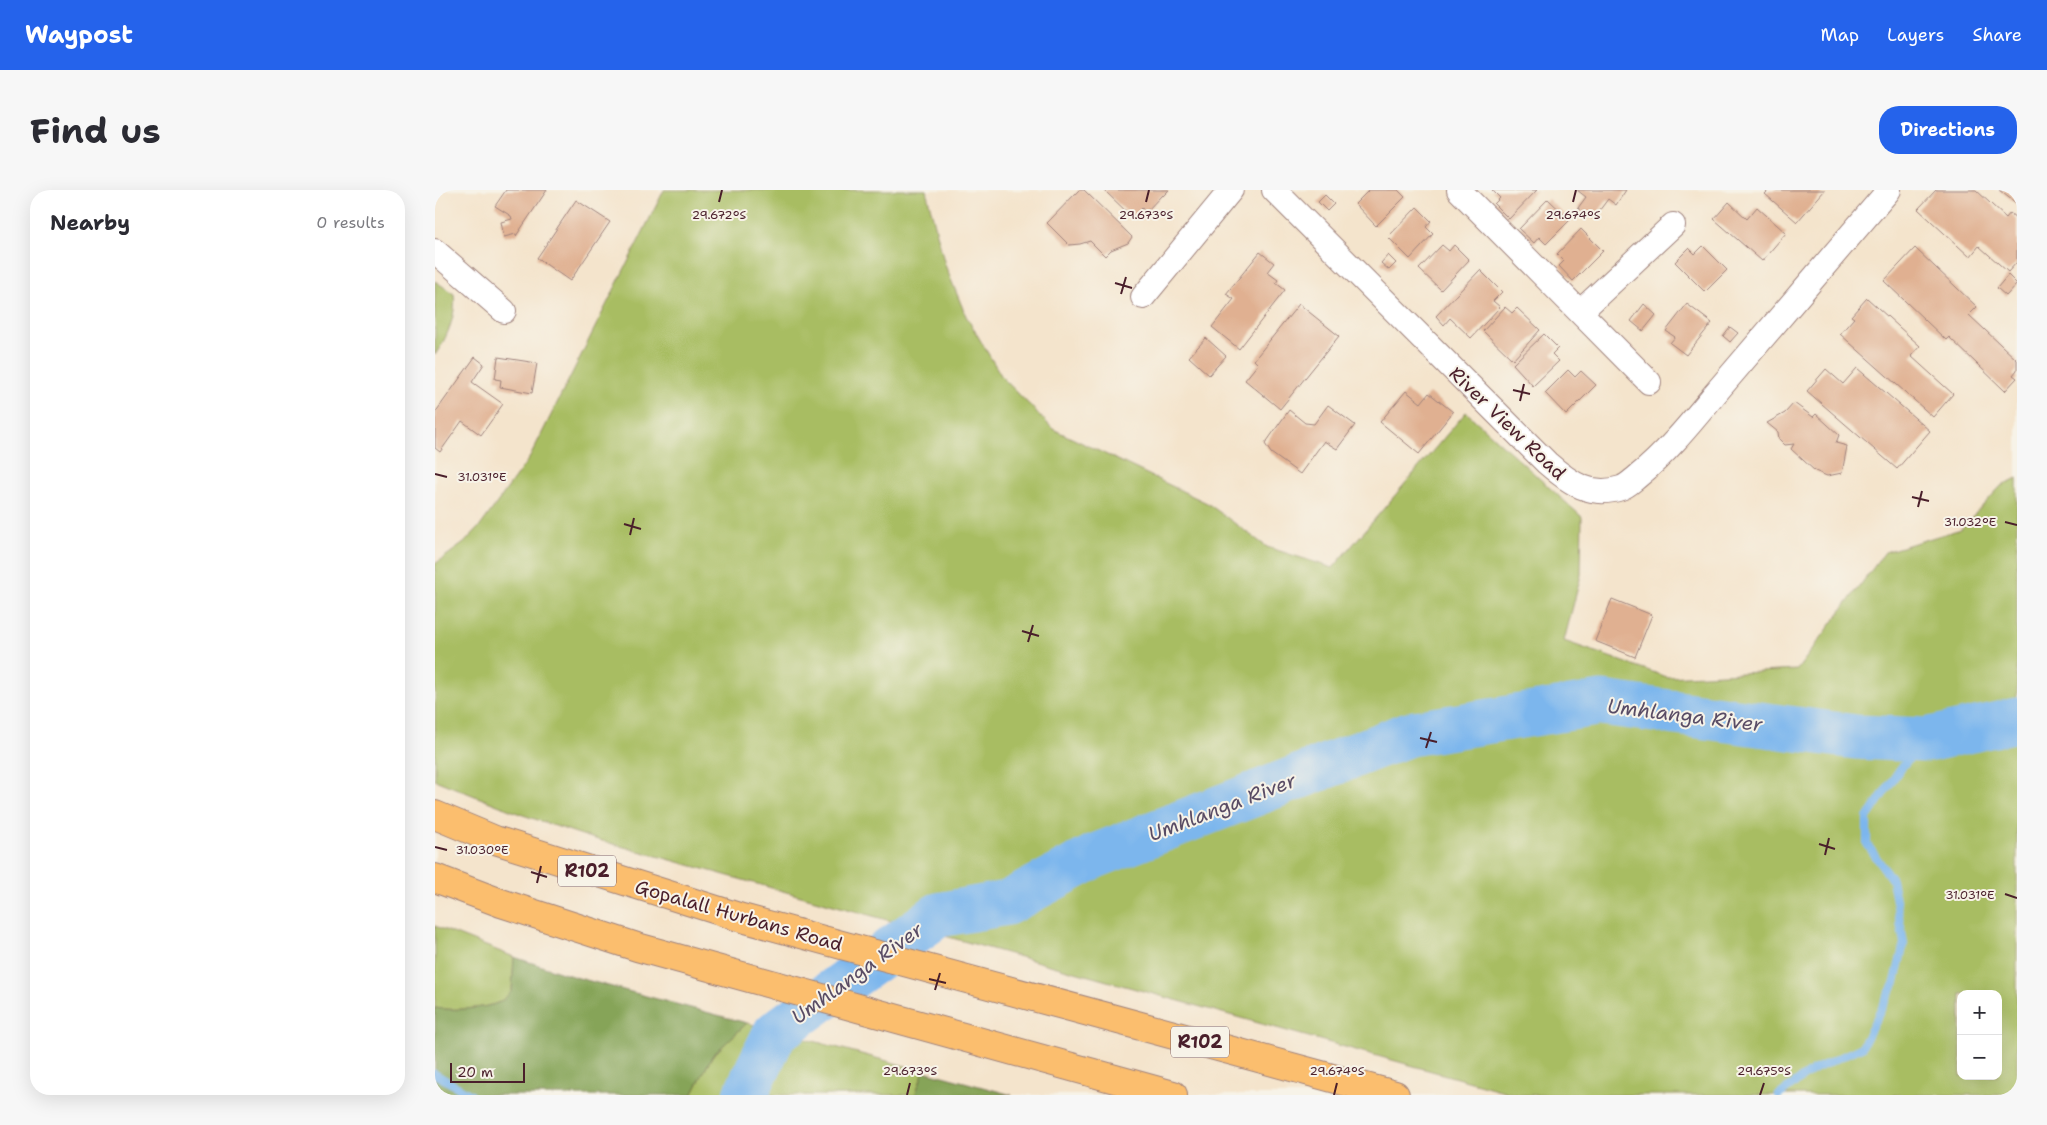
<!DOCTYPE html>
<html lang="en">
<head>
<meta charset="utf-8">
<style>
	body { margin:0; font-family:"Shantell Sans",sans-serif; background:#f7f7f7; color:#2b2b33 }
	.controls { position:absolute; right:15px; bottom:15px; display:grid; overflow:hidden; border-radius:10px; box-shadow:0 5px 20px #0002 }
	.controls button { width:45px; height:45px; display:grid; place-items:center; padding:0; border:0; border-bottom:1px solid #e1e1e2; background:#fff; color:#2b2b33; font:25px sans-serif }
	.scale { position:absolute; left:15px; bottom:12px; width:75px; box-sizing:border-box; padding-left:5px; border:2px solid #4a1f2b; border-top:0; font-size:14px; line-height:18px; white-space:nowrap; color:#4a1f2b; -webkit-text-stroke:4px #f7f3e8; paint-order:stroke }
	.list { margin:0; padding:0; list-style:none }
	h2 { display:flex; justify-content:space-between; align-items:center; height:65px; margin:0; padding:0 20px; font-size:21px }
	h2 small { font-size:16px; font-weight:400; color:#7c7c81 }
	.map { position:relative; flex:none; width:1582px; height:905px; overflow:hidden; border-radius:20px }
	header { display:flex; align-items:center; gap:30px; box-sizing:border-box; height:70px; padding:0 25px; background:#2563eb; color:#fff }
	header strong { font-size:24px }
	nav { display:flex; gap:28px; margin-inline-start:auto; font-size:18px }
	.intro { display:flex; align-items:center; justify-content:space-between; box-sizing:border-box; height:120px; padding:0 30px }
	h1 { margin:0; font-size:35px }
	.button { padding:12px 22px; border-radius:20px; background:#2563eb; color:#fff; font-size:18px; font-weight:700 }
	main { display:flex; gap:30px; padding:0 30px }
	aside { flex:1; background:#fff; border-radius:20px; box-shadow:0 5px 20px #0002 }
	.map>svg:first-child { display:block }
	.green { fill:#a8bd62; stroke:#796e46; fill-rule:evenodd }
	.forest { fill:#86a458; stroke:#686242 }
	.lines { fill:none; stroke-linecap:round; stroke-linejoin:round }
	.stream { stroke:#7cb6ed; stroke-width:8 }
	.river { stroke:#7cb6ed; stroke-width:45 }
	.building { fill:#e0b091 }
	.street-casing { stroke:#9f827c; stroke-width:26 }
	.primary-casing { stroke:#9f827c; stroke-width:30 }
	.street { stroke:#fff; stroke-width:24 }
	.primary { stroke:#fbbe6e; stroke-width:28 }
	.ticks { fill:none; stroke:#4a1f2b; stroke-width:2 }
	.labels { text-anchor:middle; stroke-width:4; stroke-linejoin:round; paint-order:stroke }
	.shield { fill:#f7f3e8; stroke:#7e5f64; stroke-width:1 }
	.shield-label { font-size:18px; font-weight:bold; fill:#4a1f2b }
	.street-label { font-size:19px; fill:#4a1f2b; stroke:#f7f3e8 }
	.water-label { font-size:20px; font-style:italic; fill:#594c65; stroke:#f7f3e8 }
	.ticks-label { font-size:12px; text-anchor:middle; fill:#4a1f2b; stroke:#f7f3e8; stroke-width:4; stroke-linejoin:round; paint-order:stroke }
</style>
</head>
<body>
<header>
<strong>Waypost</strong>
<nav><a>Map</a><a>Layers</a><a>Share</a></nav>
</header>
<div class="intro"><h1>Find us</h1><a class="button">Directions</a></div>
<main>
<aside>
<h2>Nearby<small>0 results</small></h2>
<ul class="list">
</ul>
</aside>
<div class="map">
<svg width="1582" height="905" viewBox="0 0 1582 905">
	<rect width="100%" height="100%" fill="#f7f3e8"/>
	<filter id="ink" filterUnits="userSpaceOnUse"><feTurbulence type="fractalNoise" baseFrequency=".02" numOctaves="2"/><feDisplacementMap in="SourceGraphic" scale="10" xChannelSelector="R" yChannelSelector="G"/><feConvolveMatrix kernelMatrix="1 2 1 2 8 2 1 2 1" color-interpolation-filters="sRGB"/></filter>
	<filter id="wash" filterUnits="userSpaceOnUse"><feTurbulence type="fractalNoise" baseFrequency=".0096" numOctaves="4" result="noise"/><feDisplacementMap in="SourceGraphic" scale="20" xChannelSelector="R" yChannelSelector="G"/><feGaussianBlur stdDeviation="1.12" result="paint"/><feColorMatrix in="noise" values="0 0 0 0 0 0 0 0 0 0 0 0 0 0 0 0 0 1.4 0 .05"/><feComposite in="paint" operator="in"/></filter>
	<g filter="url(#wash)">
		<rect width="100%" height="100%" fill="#f4e4cc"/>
		<!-- green -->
		<path class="green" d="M229 0H491L510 75 531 126 567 187 618 239 772 313 832 357 898 378 1031 222 1147 327 1146 385 1129 451 1232 487 1362 480 1450 362 1526 339 1566 296 1582 288V905H1083L153 647 85 624 0 590V374L29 353 46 335 95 267ZM1526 804H1563V886H1526Z
			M0 91 19 104C22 125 12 148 0 165Z
			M0 736 79 767 77 801C73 805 69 809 65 812 51 819 15 821 0 818Z
			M312 833 489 881 480 905H257L277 866Z"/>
		<!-- forest -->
		<path class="forest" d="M79 767 140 787 312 833 277 866 257 905H0V818C15 821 51 819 65 812 69 809 73 805 77 801Z
			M489 881 577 905H480Z"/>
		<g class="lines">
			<!-- stream -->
			<path class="stream" d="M0 884 36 905
				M1344 905 1378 880 1427 857 1460 792 1469 753 1457 690 1432 654V628L1465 579 1491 550"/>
			<!-- river -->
			<path class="river" d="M310 905 340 843 503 725 572 713 660 666 974 544 1167 513 1421 547 1491 550 1582 530"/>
		</g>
		<g id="blocks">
			<!-- building -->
			<path class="building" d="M71 0H112L81 46V44L69 47 66 32 77 29 76 26 60 16Z
				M644 0H649L697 47 693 53 676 60 670 66 655 51 645 54 634 55 612 33Z
				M669 0H734L728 6 727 5 711 22 707 18 698 28Z
				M934 0H963L970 7 941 36 920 14Z
				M1057 0H1102L1074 29 1059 14 1065 8Z
				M1142 0H1191L1181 15 1173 9 1158 29 1143 18 1151 7Z
				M1334 0H1390L1362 32 1330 4Z
				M1501 0H1541L1571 28 1575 23 1582 29V72L1573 82 1544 56 1535 67 1483 19Z
				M1564 0H1582V14Z
				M890 5 899 14 892 21 883 12Z
				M1113 9 1135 30 1111 54 1104 47 1099 53 1084 39Z
				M141 10 175 32 135 91 102 68Z
				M1294 12 1312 29 1322 17 1351 43 1327 71 1279 29Z
				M982 17 996 31 991 37 998 44 975 69 953 47Z
				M1146 39 1168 61 1138 91 1124 76 1129 71 1122 64Z
				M1007 55 1014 61 1019 55 1034 70 1006 100 984 79Z
				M1268 56 1292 80 1270 102 1240 72 1254 58 1260 64Z
				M1480 58 1542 117 1534 125 1582 170V180L1578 185 1582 188 1570 201 1514 147 1511 150 1449 91Z
				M825 62 839 73 832 82 843 90 841 93 850 100 804 159 777 137 799 109 791 104Z
				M953 65 961 73 954 80 946 73Z
				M1045 80 1067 102 1058 111 1065 117 1036 148 1015 128 1009 135 1001 126Z
				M1573 85 1582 94 1571 106 1562 98Z
				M1432 108 1485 156 1476 166 1518 204 1498 227 1405 144 1419 128 1416 126Z
				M864 114 904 146 845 219 810 190 823 174 819 170Z
				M1209 114 1221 125 1208 141 1196 131Z
				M1252 114 1277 133 1251 165 1235 153 1240 147 1231 141Z
				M1070 117 1077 123 1082 118 1105 140 1078 170 1048 141Z
				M1295 137 1303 143 1295 152 1288 146Z
				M1109 144 1123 158 1117 164 1124 171 1098 196 1078 174Z
				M771 148 791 166 774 185 754 167Z
				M40 167 49 174 37 192 68 214 46 245 27 231 5 262 0 258V223Z
				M63 167 102 173 97 203 65 197 66 190 60 189Z
				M1422 178 1495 241 1462 279 1372 201 1391 179 1408 194Z
				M1133 180 1140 187 1146 181 1161 195 1131 225 1110 203Z
				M971 201 986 213 994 203 1018 222 984 264 945 232Z
				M1359 213 1378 227 1381 224 1404 245 1401 253 1412 256 1407 283 1392 286 1380 281 1356 259 1359 254 1350 255 1344 249 1343 242 1332 233 1350 223Z
				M893 215 920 235 902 259 889 251 865 284 836 263 830 254 854 220 870 233 879 234Z
				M1177 409 1217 425 1200 467 1160 451Z"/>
		</g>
	</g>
	<g filter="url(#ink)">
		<use href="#blocks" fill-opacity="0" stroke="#9f827c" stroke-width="1"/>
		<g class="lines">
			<defs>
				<path id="street" d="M839 0 1112 273C1135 293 1156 308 1186 298 1192 296 1197 291 1202 287 1233 262 1259 229 1284 199 1341 133 1397 66 1454 0
					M1024 0 1214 192
					M0 61 69 121
					M708 107 796 0
					M1145 122 1238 35"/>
				<path id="primary" d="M0 625 60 650 307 728 960 905
					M0 688 66 713 202 757 738 905"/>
			</defs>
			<!-- street casing -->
			<use href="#street" class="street-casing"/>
			<!-- primary casing -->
			<use href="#primary" class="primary-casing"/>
			<!-- street -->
			<use href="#street" class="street"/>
			<!-- primary -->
			<use href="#primary" class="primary"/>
		</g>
	</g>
	<!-- ticks -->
	<path class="ticks" d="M284 12 287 0M711 12 714 0M1138 12 1141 0M680 93 697 98M686 104 691 87M1078 200 1095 204M1085 211 1089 194M0 284 12 287M1477 307 1494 311M1483 317 1487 301M1570 332 1582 335M189 334 206 339M195 345 199 328M587 441 604 446M593 452 598 435M985 548 1002 552M991 558 996 542M1384 654 1400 659M0 657 12 660M1390 665 1394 648M96 682 112 687M102 693 106 676M1570 704 1582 708M494 789 511 793M500 800 505 783M472 905 475 893M899 905 902 893M1325 905 1329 893"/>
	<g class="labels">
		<!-- shield labels -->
		<g class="shield">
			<rect x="123" y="665.5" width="58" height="31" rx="4"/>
			<rect x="736" y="836.5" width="58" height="31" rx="4"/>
		</g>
		<g class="shield-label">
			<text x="152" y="687">R102</text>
			<text x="765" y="858">R102</text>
		</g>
		<!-- street labels -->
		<g class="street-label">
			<text transform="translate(1073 233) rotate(44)" y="7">River View Road</text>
			<text transform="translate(304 725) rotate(16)" y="7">Gopalall Hurbans Road</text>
		</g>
		<!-- water labels -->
		<g class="water-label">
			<text transform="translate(1250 525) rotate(7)" y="7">Umhlanga River</text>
			<text transform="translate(787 617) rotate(-21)" y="7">Umhlanga River</text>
			<text transform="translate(422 783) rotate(-36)" y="7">Umhlanga River</text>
		</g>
	</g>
	<g class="ticks-label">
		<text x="284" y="29">29.672°S</text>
		<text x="711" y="29">29.673°S</text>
		<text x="1138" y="29">29.674°S</text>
		<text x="47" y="291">31.031°E</text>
		<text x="1535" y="336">31.032°E</text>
		<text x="47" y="664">31.030°E</text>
		<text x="1535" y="709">31.031°E</text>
		<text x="475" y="885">29.673°S</text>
		<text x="902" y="885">29.674°S</text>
		<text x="1329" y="885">29.675°S</text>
	</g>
</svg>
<div class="controls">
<button>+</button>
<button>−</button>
</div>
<div class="scale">20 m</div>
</div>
</main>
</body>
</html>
